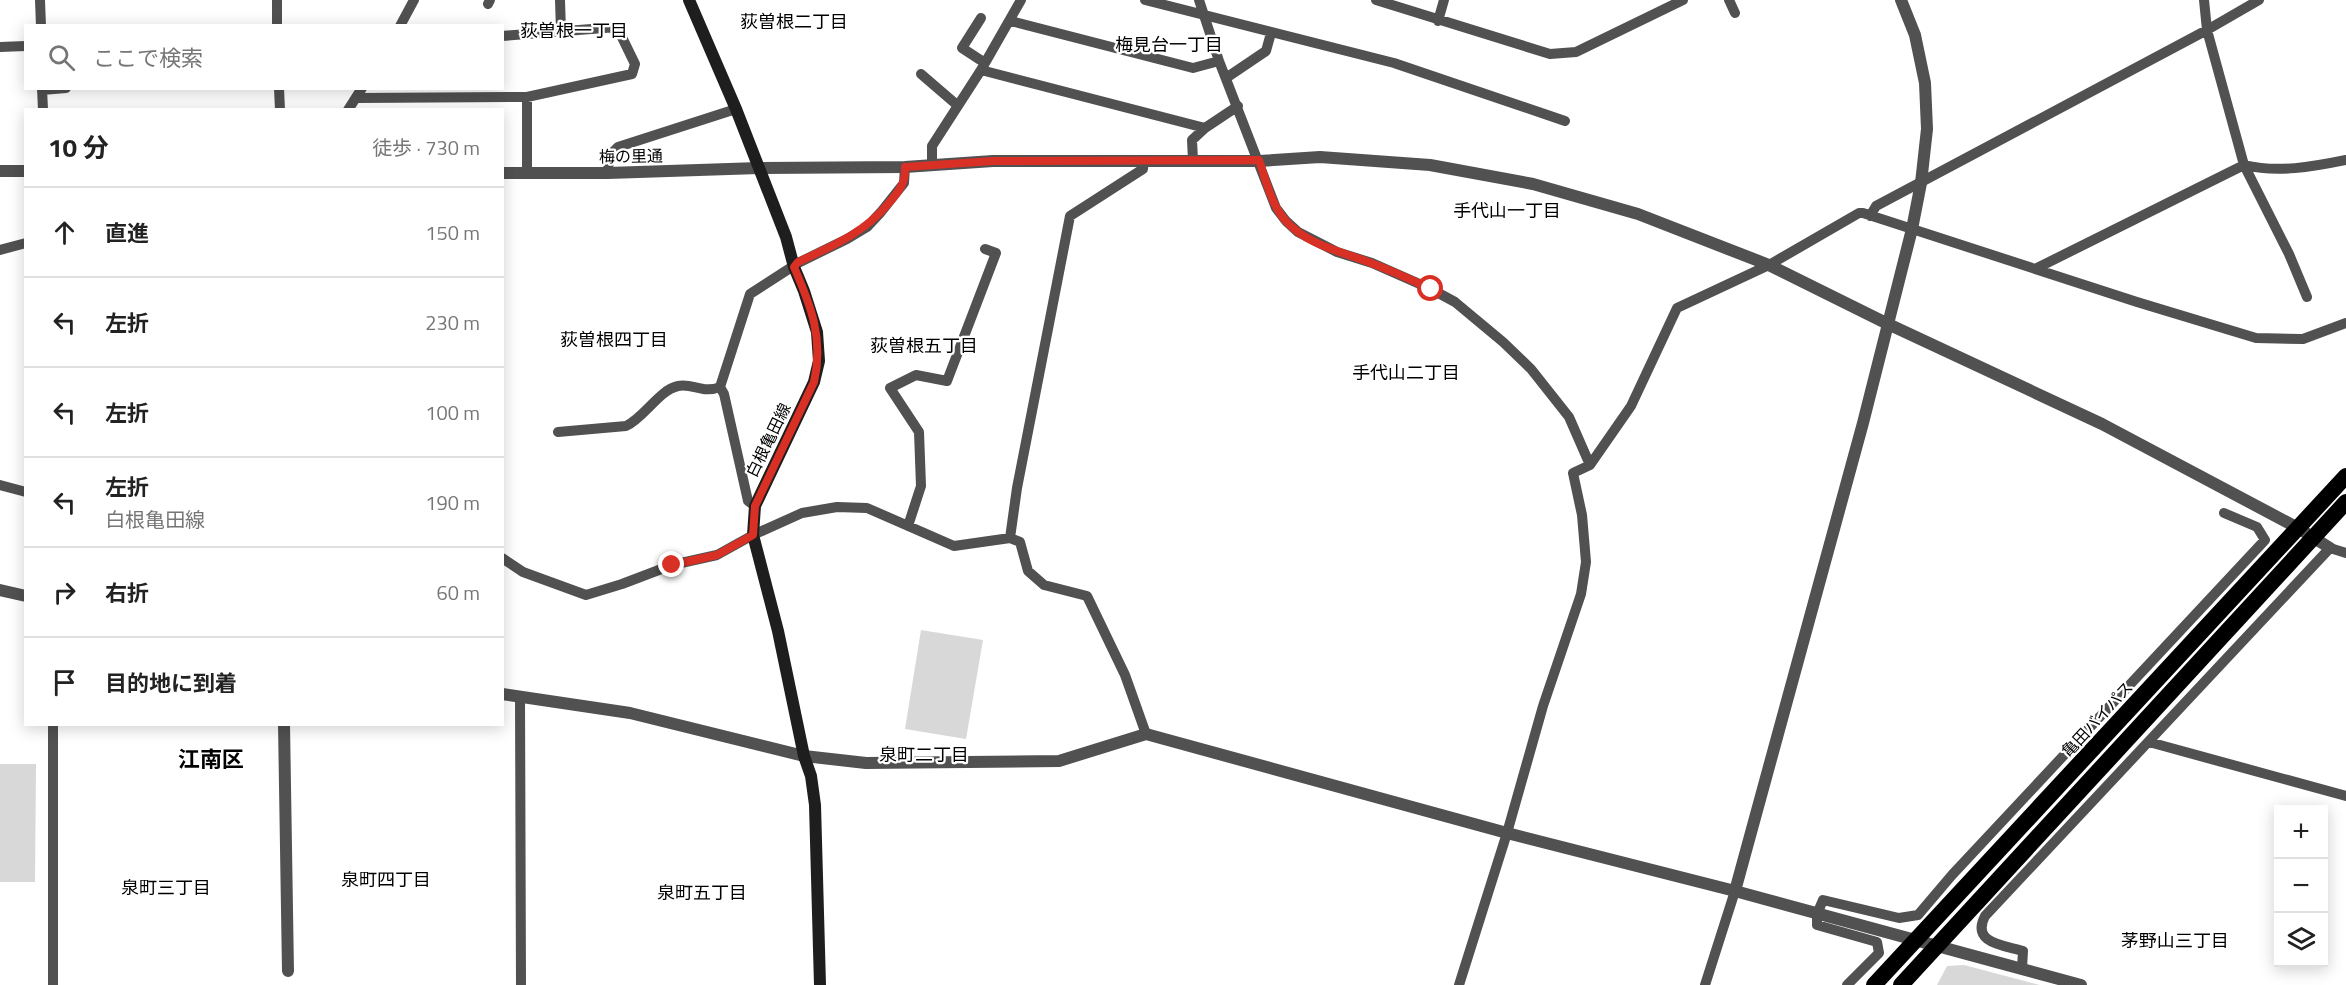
<!DOCTYPE html>
<html lang="ja">
<head>
<meta charset="utf-8">
<style>
	body { margin:0; font-family:"Titillium Web","Noto Sans JP",sans-serif; background:#f6f6f6; color:#222 }
	.controls { position:absolute; right:18px; bottom:18px; display:grid; overflow:hidden; border-radius:0px; box-shadow:0 3px 15px #0003 }
	.controls button { width:54px; height:54px; display:grid; place-items:center; padding:0; border:0; border-bottom:2px solid #e0e0e0; background:#fff; color:#222; font:30px sans-serif }
	.stop { position:absolute; width:18px; height:18px; margin:-14px; border:4px solid #d93025; border-radius:50%; background:#fff }
	.stop.end { background:#d93025; border-color:#fff; box-shadow:0 2px 6px #0008 }
	.list { margin:0; padding:0; list-style:none }
	h2 { display:flex; justify-content:space-between; align-items:center; height:78px; margin:0; padding:0 24px; font-size:26px }
	h2 small { font-size:20px; font-weight:400; color:#767676 }
	.list li { display:grid; grid-template-columns:39px 1fr auto; gap:18px; align-items:center; box-sizing:border-box; height:90px; padding:0 24px; border-top:2px solid #e0e0e0 }
	.list b { display:block; font-size:22px; white-space:nowrap }
	.list p { margin:0; font-size:20px; white-space:nowrap; color:#767676 }
	.list em { font-size:20px; font-style:normal; color:#767676 }
	.icon { flex:none; width:33px; height:33px; fill:none; stroke:currentColor; stroke-width:2; stroke-linecap:round; stroke-linejoin:round }
	.map { position:relative; flex:none; width:2346px; height:985px; overflow:hidden }
	.search { position:absolute; background:#fff; box-shadow:0 3px 15px #0003; left:24px; top:24px; width:480px; height:66px; display:flex; align-items:center; gap:15px; box-sizing:border-box; padding:0 21px; border-radius:0px; color:#767676; font-size:22px }
	.panel { position:absolute; background:#fff; box-shadow:0 3px 15px #0003; left:24px; top:108px; width:480px; height:618px; border-radius:0px }
	.map>svg:first-child { display:block }
	.green { fill:#d8d8d8 }
	.lines { fill:none; stroke-linecap:round; stroke-linejoin:round }
	.minor { stroke:#515151; stroke-width:10 }
	.tertiary { stroke:#515151; stroke-width:12 }
	.secondary { stroke:#1e1e1e; stroke-width:12 }
	.trunk { stroke:#000; stroke-width:16 }
	.route { stroke:#d93025; stroke-width:8 }
	.labels { text-anchor:middle; stroke-width:4.5; stroke-linejoin:round; paint-order:stroke }
	.street-label { font-size:16px; fill:#000; stroke:#fff }
	.neighbourhood-label { font-size:18px; fill:#000; stroke:#fff }
	.district-label { font-size:22px; font-weight:bold; fill:#000; stroke:#fff }
</style>
</head>
<body>
<div class="map">
<svg width="2346" height="985" viewBox="0 0 2346 985">
	<rect width="100%" height="100%" fill="#fff"/>
	<!-- green -->
	<path class="green" d="M921 630 983 640 966 739 905 729Z
		M0 764H36L35 882H0Z
		M1964 965 2040 985H2041H1937L1947 966Z"/>
	<g class="lines">
		<!-- minor -->
		<path class="minor" d="M40 0 41 26
			M277 0V26
			M560 0 561 31
			M1145 0 1394 63 1565 121
			M1199 0 1219 61 1276 208 1286 221 1298 232 1337 252 1372 263 1431 289 1455 302 1503 342 1531 369 1569 417 1590 465
			M1376 0 1550 54 1576 52 1683 0
			M1729 0 1735 13
			M2204 0 2207 30 2244 165 2289 254 2307 297
			M488 4 490 0
			M981 18 962 48 985 63
			M1011 21 1193 68 1219 61
			M1438 21 1444 0
			M400 26 414 0
			M0 47 26 46
			M981 70 1205 128
			M921 74 957 105
			M1226 78 1266 51 1271 33
			M42 88 43 110
			M279 88 280 110
			M42 90 66 88
			M527 97V173
			M356 98 527 97 632 74 635 64 617 27 502 36
			M348 110 362 88
			M1193 160 1192 140 1205 128 1238 106
			M932 166V146L981 70 1021 0
			M608 173 609 156 618 147 736 109
			M1870 216 1876 206 2207 30 2259 0
			M0 250 26 243
			M2037 268 2244 165C2278 173 2312 167 2346 160
			M558 432 626 426C644 418 659 390 678 386 693 383 703 394 720 387
			M0 485 26 492
			M755 506 748 501 724 394 720 387 750 294 798 263 847 239 867 227 881 212 904 183 905 167
			M908 526 921 486 919 432 890 388 916 375 947 381 996 253 985 249
			M1010 538 1017 488 1070 216 1143 169 1144 160
			M502 558 523 572 586 595 622 584 672 565 717 555 753 535 802 513 837 507 867 508 954 546 1010 538 1020 542 1028 571 1044 585 1087 596 1125 675 1146 734
			M520 697 521 985
			M2149 742 2346 796
			M2022 968 2023 951C2003 945 1971 943 1985 916L2330 548 2346 553
			M53 985V724
			M1459 985 1507 833 1543 706 1581 594 1586 562 1582 515 1573 473 1590 465 1631 406 1677 308 1769 265 1859 213H1863L2137 302 2256 338 2303 339 2346 323
			M1705 985 1735 891
			M1847 985 1879 953 1877 942 1817 925V914L1823 900 1899 918 1918 915 1952 875 2265 540 2257 527 2224 513"/>
		<!-- tertiary -->
		<path class="tertiary" d="M0 171H26
			M502 173H608L759 168 905 167 993 161H1259L1320 157 1430 165 1533 184 1638 214 1769 265 1888 324 2102 424 2298 528 2330 548
			M0 590 26 596
			M502 694 630 713 804 756 866 763 1059 761 1146 734 1507 833 1735 891 2081 985
			M284 724 288 971
			M1735 891 1863 423 1912 229 1921 183 1927 129 1925 83 1915 35 1901 0"/>
		<!-- secondary -->
		<path class="secondary" d="M689 0 736 109 786 237 794 267 804 291 817 332 819 361 814 382 755 506 753 535 778 631 804 756 811 776 815 805 820 985"/>
		<!-- trunk -->
		<path class="trunk" d="M1874 985 2346 476
			M1901 985 2346 502"/>
	</g>
	<g class="lines">
		<!-- route -->
		<path class="route" d="M672 565 717 555 753 535 755 506 814 382C824 339 811 306 794 267L798 262C832 246 864 233 888 204 898 192 906 184 905 167L993 161 1259 160C1266 180 1271 204 1285 220 1306 245 1343 252 1371 263 1392 271 1412 280 1431 289"/>
	</g>
	<g class="labels">
		<!-- street labels -->
		<g class="street-label">
			<text transform="translate(631 156) rotate(-1)" y="6">梅の里通</text>
			<text transform="translate(768 440) rotate(-64)" y="6">白根亀田線</text>
			<text transform="translate(2097 719) rotate(-47)" y="6">亀田バイパス</text>
		</g>
		<!-- neighbourhood labels -->
		<g class="neighbourhood-label">
			<text x="794" y="28">荻曽根二丁目</text>
			<text x="574" y="37">荻曽根一丁目</text>
			<text x="1169" y="51">梅見台一丁目</text>
			<text x="1507" y="217">手代山一丁目</text>
			<text x="614" y="346">荻曽根四丁目</text>
			<text x="924" y="352">荻曽根五丁目</text>
			<text x="1406" y="379">手代山二丁目</text>
			<text x="924" y="761">泉町二丁目</text>
			<text x="386" y="886">泉町四丁目</text>
			<text x="166" y="894">泉町三丁目</text>
			<text x="702" y="899">泉町五丁目</text>
			<text x="2175" y="947">茅野山三丁目</text>
		</g>
		<!-- district labels -->
		<g class="district-label">
			<text x="211" y="767">江南区</text>
		</g>
	</g>
</svg>
<div class="controls">
<button>+</button>
<button>−</button>
<button><svg class="icon" aria-label="layers" viewBox="0 0 24 24"><path d="M12 4l9 5-9 5-9-5zM3 14l9 5 9-5"/></svg></button>
</div>
<div class="stop" style="left:1431px;top:289px"></div>
<div class="stop end" style="left:672px;top:565px"></div>
<div class="search"><svg class="icon" aria-label="search" viewBox="0 0 24 24"><circle cx="10" cy="10" r="6"/><path d="M15 15l6 6"/></svg>ここで検索</div>
<section class="panel">
<h2>10 分<small>徒歩 · 730 m</small></h2>
<ul class="list">
<li><svg class="icon" aria-label="ahead" viewBox="0 0 24 24"><path d="M12 20V5M6 11l6-6 6 6"/></svg><div><b>直進</b></div><em>150 m</em></li>
<li><svg class="icon" aria-label="left" viewBox="0 0 24 24"><path d="M17 20v-9H6M10 6l-5 5 5 5"/></svg><div><b>左折</b></div><em>230 m</em></li>
<li><svg class="icon" aria-label="left" viewBox="0 0 24 24"><path d="M17 20v-9H6M10 6l-5 5 5 5"/></svg><div><b>左折</b></div><em>100 m</em></li>
<li><svg class="icon" aria-label="left" viewBox="0 0 24 24"><path d="M17 20v-9H6M10 6l-5 5 5 5"/></svg><div><b>左折</b><p>白根亀田線</p></div><em>190 m</em></li>
<li><svg class="icon" aria-label="right" viewBox="0 0 24 24"><path d="M7 20v-9h11M14 6l5 5-5 5"/></svg><div><b>右折</b></div><em>60 m</em></li>
<li><svg class="icon" aria-label="arrive" viewBox="0 0 24 24"><path d="M6 21V4h12l-3 4 3 4H6"/></svg><div><b>目的地に到着</b></div></li>
</ul>
</section>
</div>
</body>
</html>
